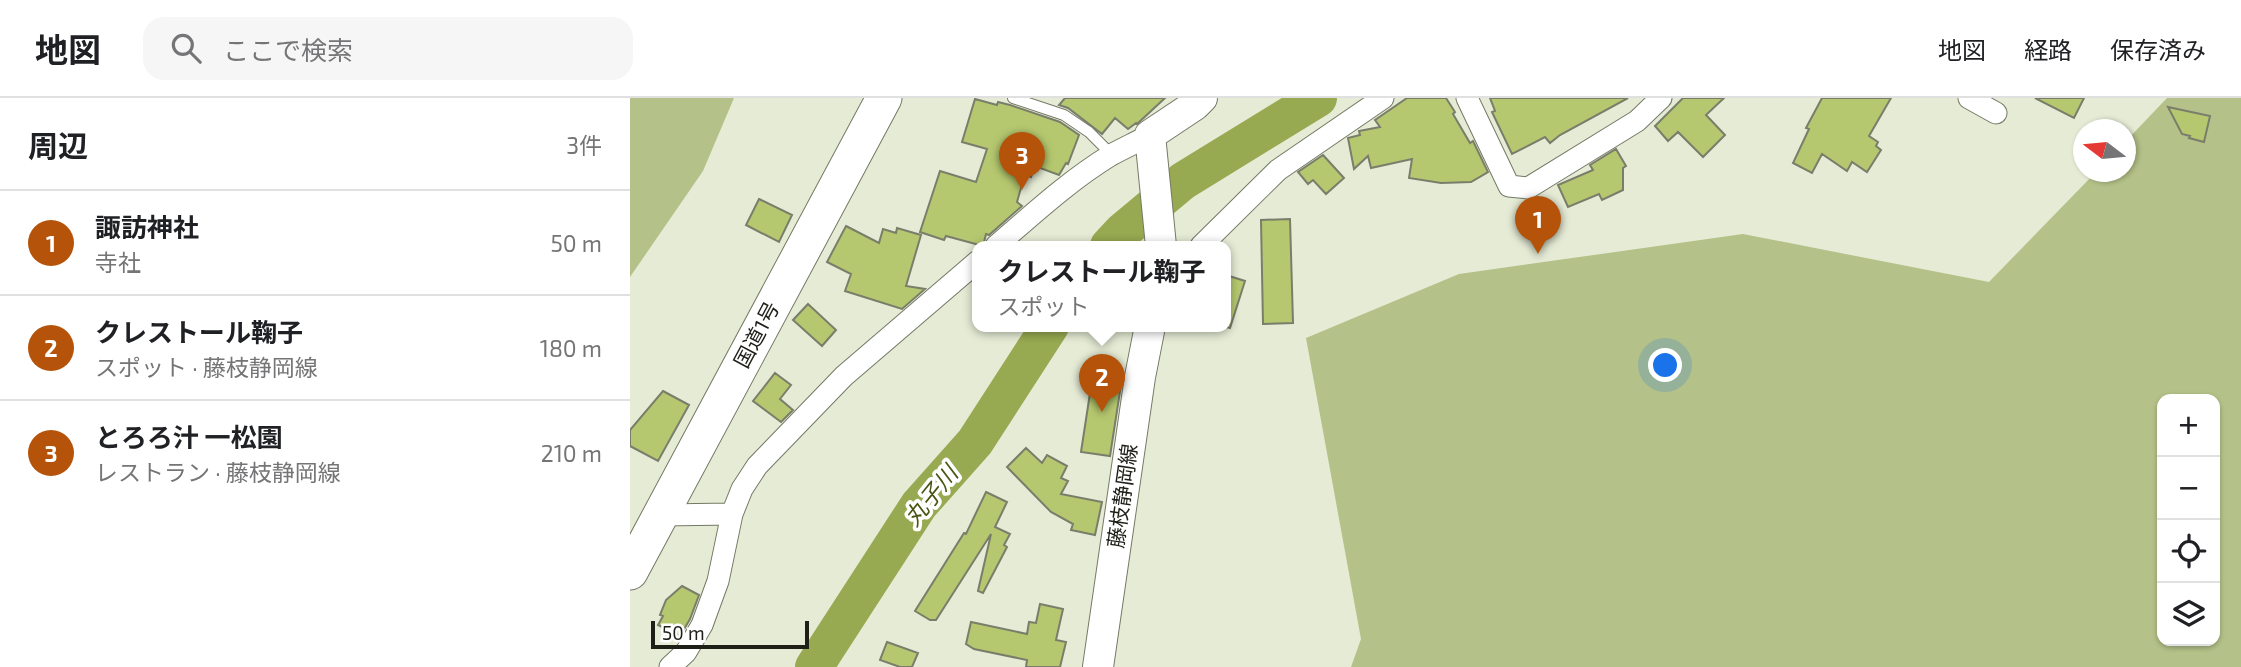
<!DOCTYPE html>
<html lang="ja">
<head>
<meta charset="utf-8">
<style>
	body { margin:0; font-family:"Exo 2","Noto Sans JP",sans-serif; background:#f6f6f6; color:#202124 }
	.controls { position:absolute; right:21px; bottom:21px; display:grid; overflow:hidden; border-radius:14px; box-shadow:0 2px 5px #0004 }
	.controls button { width:63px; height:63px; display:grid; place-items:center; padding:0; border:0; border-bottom:2px solid #e0e0e0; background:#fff; color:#202124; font:35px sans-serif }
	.compass { position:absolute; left:1443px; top:21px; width:63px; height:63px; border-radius:50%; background:#fff; box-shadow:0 2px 5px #0004; rotate:286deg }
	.scale { position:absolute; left:21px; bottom:18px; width:158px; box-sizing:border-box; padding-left:7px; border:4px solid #1e2018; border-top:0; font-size:19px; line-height:24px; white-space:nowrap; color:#1e2018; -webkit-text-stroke:5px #fff; paint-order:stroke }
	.you { position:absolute; left:1036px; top:268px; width:24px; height:24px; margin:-18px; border:5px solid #fff; border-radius:50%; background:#1a73e8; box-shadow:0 0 0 10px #1a73e833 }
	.badge { display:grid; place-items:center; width:46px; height:46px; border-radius:50%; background:#b45309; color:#fff; font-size:23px; font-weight:700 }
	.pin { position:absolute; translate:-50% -58px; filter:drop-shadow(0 2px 4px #0008) }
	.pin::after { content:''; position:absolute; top:37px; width:24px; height:21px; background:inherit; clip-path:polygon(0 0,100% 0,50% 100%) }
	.popup { position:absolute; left:342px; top:143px; width:259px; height:91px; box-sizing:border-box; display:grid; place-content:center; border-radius:14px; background:#fff; filter:drop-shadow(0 2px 5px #0005); font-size:23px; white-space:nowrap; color:#757577 }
	.popup b { font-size:26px; color:#202124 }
	.popup::after { content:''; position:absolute; left:50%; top:100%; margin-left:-14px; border:14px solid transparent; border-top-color:#fff }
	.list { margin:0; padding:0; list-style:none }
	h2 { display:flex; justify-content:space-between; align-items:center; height:91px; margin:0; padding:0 28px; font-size:30px }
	h2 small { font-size:23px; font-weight:400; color:#757577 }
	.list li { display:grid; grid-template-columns:46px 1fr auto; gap:21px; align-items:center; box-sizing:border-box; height:105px; padding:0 28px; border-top:2px solid #e0e0e0 }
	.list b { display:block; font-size:26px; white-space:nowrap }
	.list p { margin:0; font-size:23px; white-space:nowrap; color:#757577 }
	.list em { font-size:23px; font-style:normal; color:#757577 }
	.icon { flex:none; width:38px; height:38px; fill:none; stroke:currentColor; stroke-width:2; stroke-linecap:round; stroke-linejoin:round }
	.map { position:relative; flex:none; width:1611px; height:569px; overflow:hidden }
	header { display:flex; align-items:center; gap:42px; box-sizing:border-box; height:98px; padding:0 35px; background:#fff; border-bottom:2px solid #e0e0e0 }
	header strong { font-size:33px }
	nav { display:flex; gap:38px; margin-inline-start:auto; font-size:24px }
	.search { width:490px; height:63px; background:#f6f6f6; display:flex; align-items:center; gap:18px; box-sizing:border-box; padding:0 24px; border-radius:21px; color:#757577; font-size:26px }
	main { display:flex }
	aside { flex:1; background:#fff }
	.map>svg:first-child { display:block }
	.green { fill:#b4c188; fill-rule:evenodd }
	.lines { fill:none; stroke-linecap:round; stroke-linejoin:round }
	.river { stroke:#97a951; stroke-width:38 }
	.building { fill:#b5c86f; stroke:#797e6b; stroke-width:2 }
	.service-casing { stroke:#747965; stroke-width:12 }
	.minor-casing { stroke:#747965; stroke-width:23 }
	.secondary-casing { stroke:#747965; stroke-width:32 }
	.trunk-casing { stroke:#747965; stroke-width:37 }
	.service { stroke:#fff; stroke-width:10 }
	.minor { stroke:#fff; stroke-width:21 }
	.secondary { stroke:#fff; stroke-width:30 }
	.trunk { stroke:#fff; stroke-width:35 }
	.labels { text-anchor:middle; stroke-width:7; stroke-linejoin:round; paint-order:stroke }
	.street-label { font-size:21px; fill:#1e2018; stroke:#fff }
	.water-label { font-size:23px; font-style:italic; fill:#4a5514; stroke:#fff }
</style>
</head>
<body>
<header>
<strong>地図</strong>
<div class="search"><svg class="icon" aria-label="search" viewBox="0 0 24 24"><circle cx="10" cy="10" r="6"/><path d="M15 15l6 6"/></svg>ここで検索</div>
<nav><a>地図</a><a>経路</a><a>保存済み</a></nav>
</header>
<main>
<aside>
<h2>周辺<small>3件</small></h2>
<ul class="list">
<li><span class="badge">1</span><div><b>諏訪神社</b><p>寺社</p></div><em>50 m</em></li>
<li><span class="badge">2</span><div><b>クレストール鞠子</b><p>スポット · 藤枝静岡線</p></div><em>180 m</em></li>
<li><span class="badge">3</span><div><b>とろろ汁 一松園</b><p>レストラン · 藤枝静岡線</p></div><em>210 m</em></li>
</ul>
</aside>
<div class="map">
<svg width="1611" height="569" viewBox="0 0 1611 569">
	<rect width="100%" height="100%" fill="#e5ebd5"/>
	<!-- green -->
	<path class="green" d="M0 0H104L73 73 0 179Z
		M1537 0H1611V569H721L731 541 676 240 829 176 1113 136 1359 184 1466 74H1496V43ZM1532 301H1585V543H1532Z"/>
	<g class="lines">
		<!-- river -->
		<path class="river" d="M479 148 493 133 553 83 688 0
			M184 569 289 407 345 344 420 228"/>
	</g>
	<!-- building -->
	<path class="building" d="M435 0H535L507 26 506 25 498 31 485 20 472 36 438 10 429 7Z
		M777 0H816L825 14 823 16 840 45 843 43 858 74 841 84 811 85 779 80 782 61 741 70 738 58 724 71 718 40 730 37 729 33 750 29 745 22Z
		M860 0H998L930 37 920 45 915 39 882 56 862 14 865 13Z
		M1053 0H1094L1076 17 1095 37 1073 59 1048 34 1038 43 1025 28Z
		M1192 0H1261L1239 38 1248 44 1246 48 1251 52 1237 74 1222 64 1217 73 1192 56 1182 75 1163 65 1179 31 1176 30Z
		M1405 0H1454L1444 20Z
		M345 1 367 7 368 4 380 7 430 24 449 37 438 66 436 65 429 77 405 68 401 79 395 76 387 104 392 108 359 137 356 136 353 148 316 138 314 142 290 134 310 73 346 84 357 51 332 44Z
		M1538 9 1580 18 1574 44 1559 40 1560 38 1552 36Z
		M986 51 996 68 993 70V92L972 102 969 96 938 109 928 87 963 72 960 67Z
		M693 57 714 80 696 96 683 82 678 86 668 74Z
		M129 101 162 117 149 144 116 127Z
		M660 121 663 225 633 226 631 122Z
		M216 128 249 145 253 131 266 135 267 130 291 137 276 188 295 191 272 211 215 193 221 176 197 164Z
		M596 177 615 183 600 230 596 229Z
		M178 206 206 232 192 248 163 222Z
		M464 269 493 274 480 358 451 354Z
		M145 275 161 287 150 301 163 312 151 324 123 303Z
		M33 293 59 307 28 363 0 348V332Z
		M396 350 412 365 417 357 437 368 431 380 438 383 431 396 472 404 465 437 441 432 443 426 421 414 377 369Z
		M356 394 377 404 365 429 380 436 374 447 377 449 353 495 348 493 361 436 306 522H300L285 513 334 435 336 436Z
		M52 488 69 497 60 521 50 538 28 527 33 518 30 517 36 502Z
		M410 506 433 511 426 542 436 544 430 569H396L397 562 344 551 336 546 341 524 397 536 399 524 406 525Z
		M257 544 288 555 282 569H270L250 562Z"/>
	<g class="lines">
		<defs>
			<path id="service" d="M383 0 434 17 459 34 482 57"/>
			<path id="minor" d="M837 0 879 88 898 90 1007 23 1031 0
				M1339 0 1366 15
				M366 148C403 116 440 82 481 57 494 50 507 44 520 37
				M571 148 648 72 753 0
				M32 417 102 416
				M40 569 56 554 72 527 88 483 102 416 112 391 127 368 214 278 348 163"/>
			<path id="secondary" d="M531 148 520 37 565 7 572 0
				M468 569 510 279 520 228"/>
			<path id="trunk" d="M0 474 254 0"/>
		</defs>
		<!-- service casing -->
		<use href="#service" class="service-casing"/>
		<!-- minor casing -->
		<use href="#minor" class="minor-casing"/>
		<!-- secondary casing -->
		<use href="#secondary" class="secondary-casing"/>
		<!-- trunk casing -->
		<use href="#trunk" class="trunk-casing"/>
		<!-- service -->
		<use href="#service" class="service"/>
		<!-- minor -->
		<use href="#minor" class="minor"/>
		<!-- secondary -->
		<use href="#secondary" class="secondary"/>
		<!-- trunk -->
		<use href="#trunk" class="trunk"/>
	</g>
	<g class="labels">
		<!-- street labels -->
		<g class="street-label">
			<text transform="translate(127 237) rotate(-62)" y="7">国道1号</text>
			<text transform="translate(493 398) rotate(-82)" y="7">藤枝静岡線</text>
		</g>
		<!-- water labels -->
		<g class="water-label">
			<text transform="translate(301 398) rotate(-51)" y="8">丸子川</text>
		</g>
	</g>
</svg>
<div class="controls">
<button>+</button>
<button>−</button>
<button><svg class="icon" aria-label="locate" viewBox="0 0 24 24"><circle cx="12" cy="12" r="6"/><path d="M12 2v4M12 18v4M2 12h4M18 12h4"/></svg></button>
<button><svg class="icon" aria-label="layers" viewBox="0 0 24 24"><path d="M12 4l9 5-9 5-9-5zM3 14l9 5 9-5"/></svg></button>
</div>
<svg class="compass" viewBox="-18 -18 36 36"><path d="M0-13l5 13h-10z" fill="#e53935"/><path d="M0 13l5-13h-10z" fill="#757577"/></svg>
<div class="scale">50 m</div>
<div class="you"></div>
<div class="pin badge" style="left:908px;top:156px">1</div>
<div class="pin badge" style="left:472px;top:314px">2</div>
<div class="popup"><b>クレストール鞠子</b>スポット</div>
<div class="pin badge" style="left:392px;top:92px">3</div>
</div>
</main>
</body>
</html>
